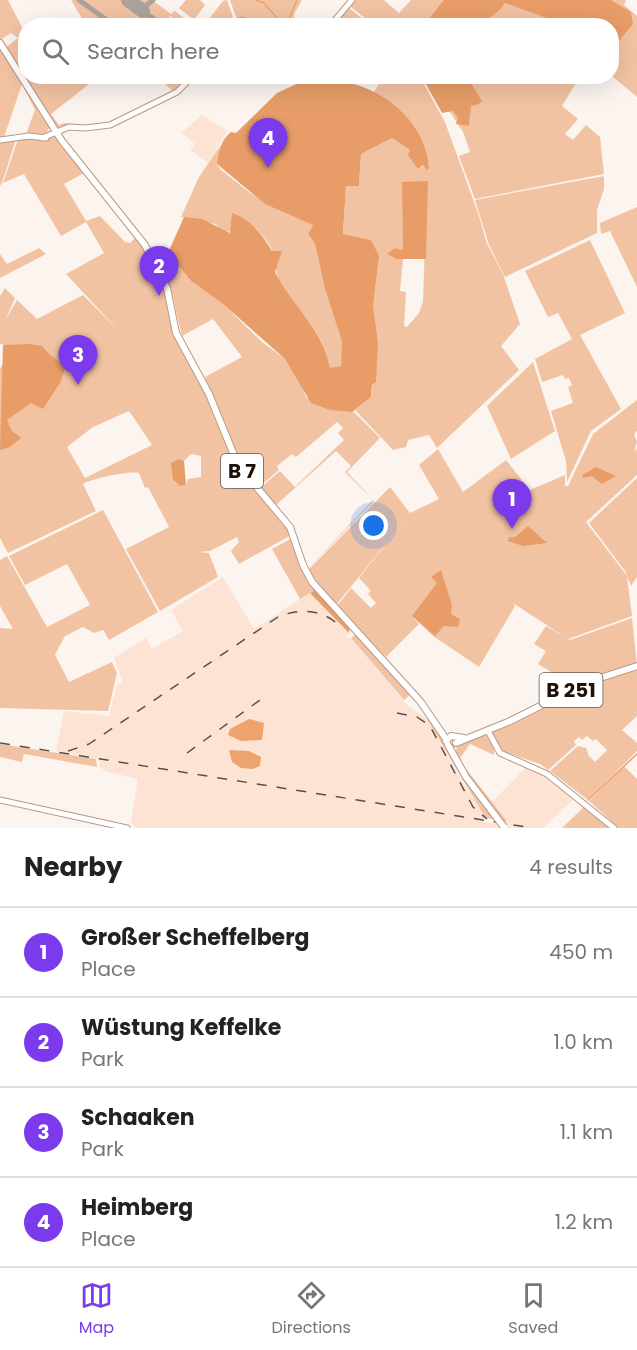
<!DOCTYPE html>
<html lang="en">
<head>
<meta charset="utf-8">
<style>
	body { margin:0; font-family:Poppins,sans-serif; background:#f6f6f6; color:#222 }
	.you { position:absolute; left:374px; top:526px; width:21px; height:21px; margin:-15px; border:4px solid #fff; border-radius:50%; background:#1a73e8; box-shadow:0 0 0 9px #1a73e833 }
	.badge { display:grid; place-items:center; width:39px; height:39px; border-radius:50%; background:#7c3aed; color:#fff; font-size:20px; font-weight:700 }
	.pin { position:absolute; translate:-50% -50px; filter:drop-shadow(0 2px 3px #0008) }
	.pin::after { content:''; position:absolute; top:32px; width:21px; height:18px; background:inherit; clip-path:polygon(0 0,100% 0,50% 100%) }
	.list { margin:0; padding:0; list-style:none }
	h2 { display:flex; justify-content:space-between; align-items:center; height:78px; margin:0; padding:0 24px; font-size:26px }
	h2 small { font-size:20px; font-weight:400; color:#767676 }
	.list li { display:grid; grid-template-columns:39px 1fr auto; gap:18px; align-items:center; box-sizing:border-box; height:90px; padding:0 24px; border-top:2px solid #e0e0e0 }
	.list b { display:block; font-size:22px; white-space:nowrap }
	.list p { margin:0; font-size:20px; white-space:nowrap; color:#767676 }
	.list em { font-size:20px; font-style:normal; color:#767676 }
	.icon { flex:none; width:33px; height:33px; fill:none; stroke:currentColor; stroke-width:2; stroke-linecap:round; stroke-linejoin:round }
	.map { position:relative; flex:none; width:637px; height:828px; overflow:hidden }
	.search { position:absolute; background:#fff; box-shadow:0 6px 24px #0002; left:18px; right:18px; top:18px; height:66px; display:flex; align-items:center; gap:15px; box-sizing:border-box; padding:0 21px; border-radius:24px; color:#767676; font-size:22px }
	.sheet { height:438px; background:#fff }
	nav { display:flex; justify-content:space-around; align-items:center; box-sizing:border-box; height:84px; border-top:2px solid #e0e0e0; background:#fff; font-size:16px; color:#767676 }
	nav a { display:grid; justify-items:center; gap:3px }
	nav .on { color:#7c3aed }
	.map>svg:first-child { display:block }
	.built { fill:#fde3d3 }
	.green { fill:#f2c3a3; fill-rule:evenodd }
	.forest { fill:#e89d68 }
	.water { fill:#eea36e }
	.lines { fill:none; stroke-linecap:round; stroke-linejoin:round }
	.stream { stroke:#eea36e; stroke-width:1.5 }
	.taxiway { stroke:#aba29c; stroke-width:5 }
	.runway { stroke:#aba29c; stroke-width:14 }
	.secondary-casing { stroke:#ba9983; stroke-width:7 }
	.primary-casing { stroke:#ba9983; stroke-width:8 }
	.secondary { stroke:#fff; stroke-width:5 }
	.primary { stroke:#fff; stroke-width:6 }
	.rail { stroke:#5b5049; stroke-width:1.5; stroke-dasharray:10 10; stroke-linecap:butt }
	.primary-bridge-casing { stroke:#ba9983; stroke-width:8; stroke-linecap:butt }
	.primary-bridge { stroke:#fff; stroke-width:6 }
	.labels { text-anchor:middle; stroke-width:4.5; stroke-linejoin:round; paint-order:stroke }
	.shield { fill:#fff; stroke:#615853; stroke-width:1.5 }
	.shield-label { font-size:20px; font-weight:bold; fill:#1d1109 }
</style>
</head>
<body>
<div class="map">
<svg width="637" height="828" viewBox="0 0 637 828">
	<rect width="100%" height="100%" fill="#fbf4ef"/>
	<!-- built -->
	<path class="built" d="M202 115 227 131 208 163 190 150 195 144 181 133Z
		M223 577 254 629 310 593 349 633 345 638H351L409 707 427 719 466 788 485 814 483 822 498 824 507 821 492 802 527 766 542 772 575 798 543 828H135L131 821 138 779 105 771 100 767 99 760 136 766 56 751 64 711 109 716 117 684 123 683 114 658 146 638 152 649 183 631 171 610Z"/>
	<!-- green -->
	<path class="green" d="M0 0H8L25 33 22 36 25 44 26 76 98 77 51 114 59 125 64 123 99 126 55 127 5 48 18 38 11 33 0 40Z
		M71 0H152L171 14 175 11 193 25H182L170 16 164 25H106L97 19 86 25Z
		M186 0H200L205 5 194 20 179 8Z
		M227 0 233 17 221 25H204L223 1Z
		M230 0H302L294 14 295 26 261 25 237 20Z
		M356 0H384L399 13 411 0H626L624 5 637 16V97L612 76V26L373 25 350 6Z
		M348 7 370 25 333 26Z
		M0 46 49 128 45 136 26 134 35 110 22 84 4 137 0 138Z
		M157 77H192L174 92Z
		M384 77H420L445 122 478 213 487 244 503 274 520 324 501 346 519 370 437 448 429 435 408 440 406 447 393 450 355 410 371 397 378 342 373 305 343 235 346 186H359L361 154 392 138 410 150 418 169 424 165 429 168C428 133 402 108 373 93ZM427 181 423 302 419 313 407 327 404 326 406 292 400 291 403 259 387 254 403 251Z
		M423 77H567L576 83 562 106 578 119 565 134 573 140 586 125 600 137 604 174 475 199 459 156 470 152 463 132 448 109 442 112Z
		M56 137 84 173 64 184 86 221 100 216 125 242 130 243 137 236 157 272 147 278 149 282 161 279 167 289 173 325 208 394 231 454 293 534 239 564 231 551 239 542 237 537 210 551 199 552 209 553 218 577 160 611 126 549 169 527 148 487 145 488 139 473C132 470 89 479 83 484L96 511 8 553 0 538V369L4 361V345L0 344V296L5 288 15 298 5 321 17 300 37 319 83 295 119 331 66 274 104 253 86 222 61 236 24 174 3 183 18 139ZM129 411 152 445 85 478 67 447 93 427ZM191 454 201 456V477L188 479 186 485 180 486 173 480 179 459 184 461Z
		M16 139 2 183 0 186V142Z
		M220 146 217 164 220 169 250 193 313 225 308 234 315 244 325 289 343 341 341 366 330 369C324 332 300 314 282 286 274 274 277 263 272 250 269 242 261 235 256 228L224 232 215 224 181 217 199 177Z
		M604 176V189L597 210V233L505 277 489 245 475 200Z
		M637 207V287L610 231 601 234 600 223Z
		M590 240 625 313 580 335 621 409 591 431 567 482 566 461 551 411 573 403 568 387 572 385 569 378 565 379 563 375 542 382 535 359 572 339 558 313 548 317 525 271Z
		M39 248 46 254 0 278V254L7 264Z
		M171 257 191 281 223 304 262 342 285 359 301 384 306 397 354 412 380 438 347 472 374 501 308 568 373 500 345 472 351 466 336 451 276 505 260 488 280 471 295 487 344 440 338 433 343 428 337 422 296 457 292 454 277 466 279 470 259 487 236 453 205 377 242 357 213 319 182 336 171 289 160 265Z
		M533 362 555 431 511 459 487 406Z
		M637 400V431L634 434 637 442 634 452 637 449V475L586 522 627 576 632 616 568 639 513 603 515 606 479 667 433 636 412 616 419 624 386 657 337 606 351 588 371 608 376 603 368 594 371 591 359 578 410 514 336 605 308 570 390 487 410 513 439 499 419 465 438 449 463 492 506 460 530 490 565 475V486H568L593 434Z
		M637 478V577L631 586 625 571 589 523Z
		M103 510 158 612 109 640 103 630 94 633 83 627 65 636 55 655 69 682 112 662 117 673 108 711 0 708V628L13 629 0 606V560L7 556 47 627 90 605 67 564 25 585 9 556Z
		M294 537 304 574 315 590 300 599 272 549Z
		M632 618 637 666 634 664 572 685 538 664 546 651 534 644 546 626 570 640Z
		M358 633 412 693 404 700 351 638Z
		M637 669V716L622 730 637 743V751L588 800 550 771 578 746 586 748 589 756 595 762 607 750 596 739 593 741 587 736 582 740 579 737 574 741 576 745 548 770 540 764 498 750 492 734 493 731 588 683Z
		M430 716 497 821 485 817 427 719Z
		M485 734 494 748V755L470 744 460 758 463 765 507 821 502 823 467 776 455 755 458 743Z
		M0 744 96 759 97 767 24 754 22 762 0 757Z
		M624 766 637 779V828H619L589 801Z
		M586 805 613 828H562Z"/>
	<!-- forest -->
	<path class="forest" d="M444 0H611L631 12 633 24 619 41 612 39V26L547 25V18L505 3C487 30 453 26 424 25Z
		M422 77H467L482 101 479 104 471 106 469 126 456 124 458 118 453 111 442 113Z
		M303 81C318 81 334 80 349 83 388 91 428 127 429 168L427 170 423 165 418 169 408 155 410 150 392 138 361 154 359 186H346L343 234 371 240 379 256 373 305 378 342 376 382 372 385 371 397 352 412 330 410 311 403 285 359 223 304 191 281 168 253 184 217 202 219 230 233 232 213C251 219 262 235 272 251H282L275 272C292 306 323 329 330 368L341 366 342 341 325 289 315 244 308 234 313 225 265 204 217 164C219 151 220 141 231 132L236 133 277 93Z
		M428 181 426 259H397L387 254 395 248 403 250 402 182Z
		M29 344 42 346 50 355 66 366 60 383 43 409 31 403 7 420 12 431 21 438 10 447 0 450 3 345Z
		M179 459 184 461 186 485 180 486 173 480 171 463Z
		M596 467 616 476 602 484 592 476 583 478 582 475Z
		M528 526 547 543 523 546 508 541 509 537H515Z
		M441 570 452 605 451 614 460 619 458 627 444 626 435 636 412 616 437 583 431 577Z
		M315 590 350 626 349 633 310 593Z"/>
	<!-- water -->
	<path class="water" d="M249 719 264 723 262 740 241 741 228 735 230 729Z
		M229 750 249 751 261 757 260 766 253 769 241 768 232 762Z"/>
	<g class="lines">
		<!-- stream -->
		<path class="stream" d="M256 0 264 3 284 26
			M286 26 297 0
			M588 800 637 754"/>
		<!-- taxiway -->
		<path class="taxiway" d="M79 0 115 26
			M138 7 143 8 153 0
			M143 11 158 22 159 26"/>
		<!-- runway -->
		<path class="runway" d="M128 0 143 11"/>
		<defs>
			<path id="secondary" d="M229 26 242 20 260 26
				M330 26 352 0
				M42 138 69 127 85 128 110 125 177 92 193 76
				M0 140 29 136 46 138
				M488 731 500 753 547 774 614 828
				M0 800 127 828"/>
			<path id="primary" d="M0 43 62 141 145 245 167 288 176 333 209 394 238 465 290 527 303 565 312 582 420 701 446 739
				M446 741 451 736 464 738
				M456 743 508 722 588 682 637 666
				M448 745 466 777 497 818"/>
		</defs>
		<!-- secondary casing -->
		<use href="#secondary" class="secondary-casing"/>
		<!-- primary casing -->
		<use href="#primary" class="primary-casing"/>
		<!-- secondary -->
		<use href="#secondary" class="secondary"/>
		<!-- primary -->
		<use href="#primary" class="primary"/>
		<!-- rail -->
		<path class="rail" d="M397 713 417 717 430 726 473 807 487 819
			M0 743 533 828
			M68 751 89 744 278 617C301 607 325 610 342 628
			M187 753 260 700"/>
		<defs>
			<path id="primary-bridge" d="M497 818 504 827"/>
		</defs>
		<!-- primary-bridge casing -->
		<use href="#primary-bridge" class="primary-bridge-casing"/>
		<!-- primary-bridge -->
		<use href="#primary-bridge" class="primary-bridge"/>
	</g>
	<g class="labels">
		<!-- shield labels -->
		<g class="shield">
			<rect x="221" y="454" width="42" height="34" rx="4.5"/>
			<rect x="539.5" y="673" width="63" height="34" rx="4.5"/>
		</g>
		<g class="shield-label">
			<text x="242" y="478">B 7</text>
			<text x="571" y="697">B 251</text>
		</g>
	</g>
</svg>
<div class="you"></div>
<div class="pin badge" style="left:512px;top:529px">1</div>
<div class="pin badge" style="left:159px;top:296px">2</div>
<div class="pin badge" style="left:78px;top:385px">3</div>
<div class="pin badge" style="left:268px;top:168px">4</div>
<div class="search"><svg class="icon" aria-label="search" viewBox="0 0 24 24"><circle cx="10" cy="10" r="6"/><path d="M15 15l6 6"/></svg>Search here</div>
</div>
<section class="sheet">
<h2>Nearby<small>4 results</small></h2>
<ul class="list">
<li><span class="badge">1</span><div><b>Großer Scheffelberg</b><p>Place</p></div><em>450 m</em></li>
<li><span class="badge">2</span><div><b>Wüstung Keffelke</b><p>Park</p></div><em>1.0 km</em></li>
<li><span class="badge">3</span><div><b>Schaaken</b><p>Park</p></div><em>1.1 km</em></li>
<li><span class="badge">4</span><div><b>Heimberg</b><p>Place</p></div><em>1.2 km</em></li>
</ul>
</section>
<nav>
<a class="on"><svg class="icon" aria-label="map" viewBox="0 0 24 24"><path d="M3 6l6-2 6 2 6-2v14l-6 2-6-2-6 2zM9 4v14M15 6v14"/></svg>Map</a>
<a><svg class="icon" aria-label="directions" viewBox="0 0 24 24"><path d="M12 3l9 9-9 9-9-9zM9 14v-3h6M13 9l2 2-2 2"/></svg>Directions</a>
<a><svg class="icon" aria-label="saved" viewBox="0 0 24 24"><path d="M7 4h10v16l-5-4-5 4z"/></svg>Saved</a>
</nav>
</body>
</html>
